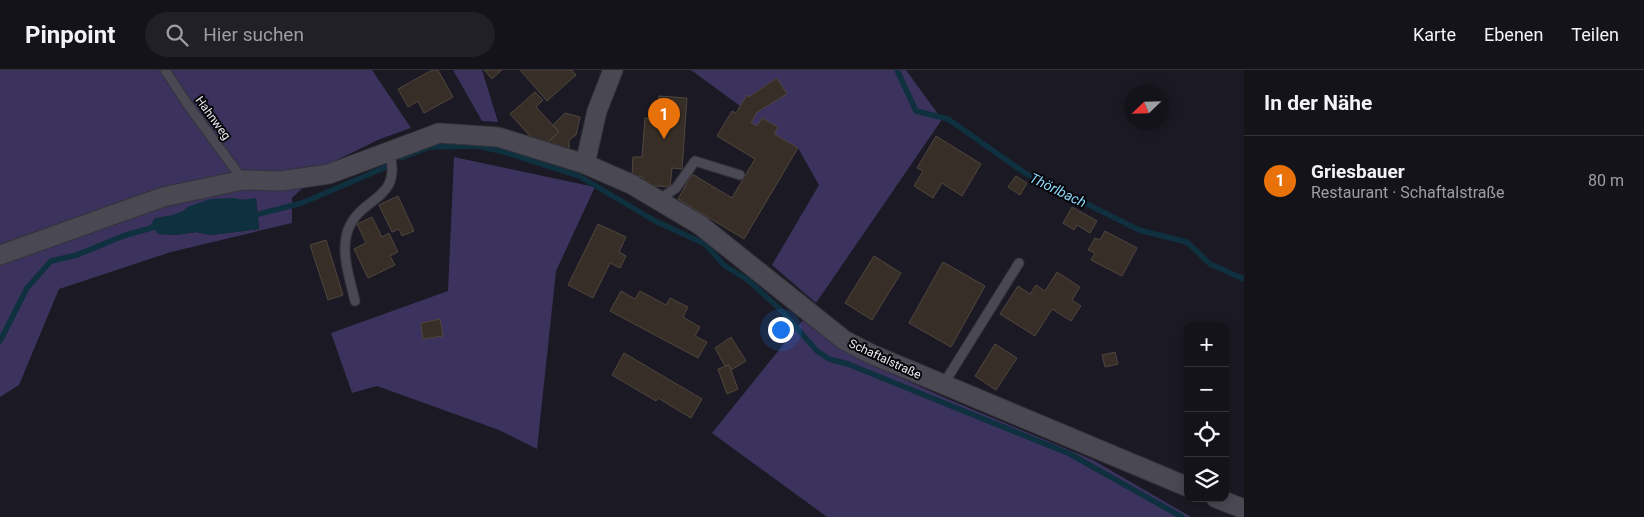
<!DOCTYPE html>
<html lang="de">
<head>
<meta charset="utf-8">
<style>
	body { margin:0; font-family:Roboto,sans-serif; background:#212027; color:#f1f3f6 }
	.controls { position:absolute; right:15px; bottom:15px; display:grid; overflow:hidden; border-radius:10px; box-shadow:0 2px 12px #0003 }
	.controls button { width:45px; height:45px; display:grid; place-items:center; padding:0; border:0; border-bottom:1px solid #333239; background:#14131a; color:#f1f3f6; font:25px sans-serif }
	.compass { position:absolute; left:1124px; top:15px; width:45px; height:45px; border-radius:50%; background:#14131a; box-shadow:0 2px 12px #0003; rotate:247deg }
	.you { position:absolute; left:780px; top:259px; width:18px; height:18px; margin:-12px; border:4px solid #fff; border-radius:50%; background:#1a73e8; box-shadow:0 0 0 8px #1a73e833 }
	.badge { display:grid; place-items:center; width:32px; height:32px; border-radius:50%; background:#d93025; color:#fff; font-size:16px; font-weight:700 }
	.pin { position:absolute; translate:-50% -41px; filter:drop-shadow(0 1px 2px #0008) }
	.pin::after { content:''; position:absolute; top:26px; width:18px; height:15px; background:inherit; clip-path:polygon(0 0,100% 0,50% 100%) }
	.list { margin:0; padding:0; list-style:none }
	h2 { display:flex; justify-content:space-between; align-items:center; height:65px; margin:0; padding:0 20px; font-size:21px }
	h2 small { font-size:16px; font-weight:400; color:#9d9ea2 }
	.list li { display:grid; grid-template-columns:32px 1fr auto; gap:15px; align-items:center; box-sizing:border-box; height:90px; padding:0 20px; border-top:1px solid #333239 }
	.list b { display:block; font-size:19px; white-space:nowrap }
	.list p { margin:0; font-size:16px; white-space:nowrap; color:#9d9ea2 }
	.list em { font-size:16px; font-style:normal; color:#9d9ea2 }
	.icon { flex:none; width:28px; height:28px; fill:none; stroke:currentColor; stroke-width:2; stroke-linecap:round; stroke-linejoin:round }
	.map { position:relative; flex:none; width:1244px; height:447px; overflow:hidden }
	header { display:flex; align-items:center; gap:30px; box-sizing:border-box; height:70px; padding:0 25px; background:#14131a; border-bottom:1px solid #333239 }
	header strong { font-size:24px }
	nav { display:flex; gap:28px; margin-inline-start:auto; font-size:18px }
	.search { width:350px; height:45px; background:#212027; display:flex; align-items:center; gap:12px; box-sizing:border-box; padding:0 18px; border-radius:28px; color:#9d9ea2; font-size:19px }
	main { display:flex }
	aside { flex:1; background:#14131a }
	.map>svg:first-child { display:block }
	.green { fill:#3b335d; fill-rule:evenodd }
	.water { fill:#0f303e }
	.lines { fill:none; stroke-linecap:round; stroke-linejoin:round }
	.stream { stroke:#0f303e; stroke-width:5.5 }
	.building { fill:#372e27; stroke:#50463e }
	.lane-casing { stroke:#34333a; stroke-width:11 }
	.street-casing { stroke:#34333a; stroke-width:21 }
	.lane { stroke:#494853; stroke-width:9 }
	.street { stroke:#494853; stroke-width:19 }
	.labels { text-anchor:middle; stroke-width:4; stroke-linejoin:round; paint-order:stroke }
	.street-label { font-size:12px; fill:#eaeaf1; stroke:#060509 }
	.water-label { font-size:14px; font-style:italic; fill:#90d9fa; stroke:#060509 }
</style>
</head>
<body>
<header>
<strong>Pinpoint</strong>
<div class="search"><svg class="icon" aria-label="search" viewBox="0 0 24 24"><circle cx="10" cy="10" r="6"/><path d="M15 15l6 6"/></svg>Hier suchen</div>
<nav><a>Karte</a><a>Ebenen</a><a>Teilen</a></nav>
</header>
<main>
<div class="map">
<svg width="1244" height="447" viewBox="0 0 1244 447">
	<rect width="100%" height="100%" fill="#1b1923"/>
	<!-- green -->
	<path class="green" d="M0 0H372L411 58 380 69 327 95 292 128V153L171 182 59 219 19 315 0 327ZM234 128 242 130 256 129 259 159 211 165 196 162 176 165 158 164 173 145Z
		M453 0H482L498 52 482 51Z
		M691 0H906L938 44 948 49 943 48 816 233 772 195 819 115 798 78 774 64 778 57 762 48 757 56 751 53 757 42 787 24 776 8 749 27 747 25 740 36Z
		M454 87 595 117 556 201 537 379 499 360 377 316 352 323 331 263 448 221Z
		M803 250 847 283 943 327 1093 390 1191 447H827L712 363Z"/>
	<!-- water -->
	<path class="water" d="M234 128 242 130 256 128 259 159 211 165 196 162 176 165 158 164 151 154 155 148 173 145 183 141 189 136 211 129Z"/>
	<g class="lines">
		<!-- stream -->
		<path class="stream" d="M897 0 916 41 948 49 1025 103 1139 160 1187 172 1210 194 1244 209
			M401 88 430 77 478 76 504 82 579 106 655 151 705 174 725 196 748 210 781 240 817 281 829 289 848 294 1070 384 1182 447
			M251 146 302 133 386 97
			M0 271 27 218 51 191 77 185 123 166 158 156"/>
	</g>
	<!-- building -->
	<path class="building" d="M432 0H438L453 27 424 43 418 31 408 37 398 19Z
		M484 0H502L492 9Z
		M520 0H572L576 5 547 31Z
		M777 8 787 24 757 42 751 53 757 56 762 48 778 57 774 64 798 78 744 169 678 129 692 104 732 128 755 89 717 66 732 41 736 43 747 25 749 27Z
		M535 22 543 30 536 37 559 62 541 78 510 44Z
		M659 26 687 28 682 99 672 98 670 117 643 115V107L632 106 633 87H642L645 48 653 49V37L658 38Z
		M565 43 580 47 576 65 569 70V81L556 79 548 72 559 62 553 55Z
		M936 66 981 94 962 126 942 113 933 128 914 116 923 101 917 98Z
		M1016 106 1027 113 1020 125 1008 117Z
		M398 126 414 161 402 166 399 159 392 162 379 135Z
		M1072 137 1097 151 1090 163 1077 155 1074 160 1063 153Z
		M372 147 382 167 389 163 398 182 390 186 395 195 368 208 354 179 366 173 357 154Z
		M598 154 626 167 619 182 626 186 620 198 610 193 593 228 568 215Z
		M1105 161 1137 178 1122 206 1091 190 1095 183 1088 180 1095 168 1100 170Z
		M326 170 343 225 328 230 310 175Z
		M874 186 901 203 872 250 845 233Z
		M943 192 985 216 951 277 909 253Z
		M1057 202 1080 217 1072 230 1081 236 1071 251 1052 239 1035 266 1000 244 1018 216 1030 224 1036 215 1045 221Z
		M621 221 635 229 640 221 666 235 670 228 688 237 683 247 700 257 695 266 707 272 698 288 610 241Z
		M440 249 443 266 423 269 421 253Z
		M731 267 746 291 731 300 729 295 725 296 715 278Z
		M995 274 1017 288 996 320 975 306Z
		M1115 282 1118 294 1105 297 1102 285Z
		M624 283 702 329 691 348 658 328 656 331 612 305Z
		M729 295 738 319 727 324 718 299Z"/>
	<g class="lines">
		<defs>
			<path id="lane" d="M165 0 188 35 243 110
				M658 130 676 118 695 91 740 105
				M355 231C350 209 340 182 348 160 361 125 404 131 389 81
				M943 315 1019 193"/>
			<path id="street" d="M585 94 597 41 613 0
				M0 185 163 127 243 110 281 111 329 104 439 63 498 67 585 94 631 114 658 130 700 155 844 270 871 284 1188 417
				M1216 428 1244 439"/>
		</defs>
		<!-- lane casing -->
		<use href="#lane" class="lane-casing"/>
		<!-- street casing -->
		<use href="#street" class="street-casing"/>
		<!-- lane -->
		<use href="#lane" class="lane"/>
		<!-- street -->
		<use href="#street" class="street"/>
	</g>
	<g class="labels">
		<!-- street labels -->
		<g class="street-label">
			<text transform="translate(213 48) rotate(54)" y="4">Hahnweg</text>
			<text transform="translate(885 289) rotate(25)" y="4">Schaftalstraße</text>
		</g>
		<!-- water labels -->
		<g class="water-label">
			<text transform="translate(1058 120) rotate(26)" y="5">Thörlbach</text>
		</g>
	</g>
</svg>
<div class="controls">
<button>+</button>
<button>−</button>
<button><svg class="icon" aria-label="locate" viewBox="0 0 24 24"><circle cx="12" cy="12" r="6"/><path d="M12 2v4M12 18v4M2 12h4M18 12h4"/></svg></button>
<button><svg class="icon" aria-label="layers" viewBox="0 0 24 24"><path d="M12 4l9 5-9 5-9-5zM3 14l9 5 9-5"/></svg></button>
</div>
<svg class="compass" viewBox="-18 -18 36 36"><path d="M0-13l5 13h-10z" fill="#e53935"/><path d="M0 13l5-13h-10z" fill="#9d9ea2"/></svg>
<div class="you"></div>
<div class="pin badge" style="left:664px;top:69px;background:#e8710a">1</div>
</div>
<aside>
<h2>In der Nähe<small></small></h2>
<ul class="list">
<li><span class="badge" style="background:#e8710a">1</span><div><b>Griesbauer</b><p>Restaurant · Schaftalstraße</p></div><em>80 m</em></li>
</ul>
</aside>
</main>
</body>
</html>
